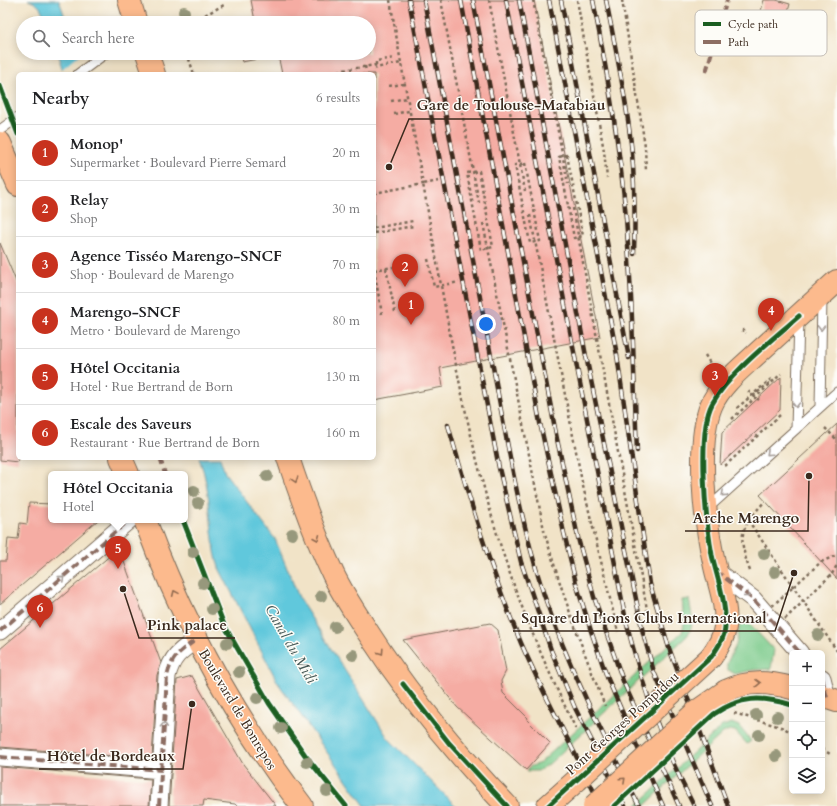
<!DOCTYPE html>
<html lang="en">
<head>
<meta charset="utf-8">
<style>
	body { margin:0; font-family:Cardo,serif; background:#f6f6f6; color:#202124 }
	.controls { position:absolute; right:12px; bottom:12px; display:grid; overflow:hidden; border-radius:6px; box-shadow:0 2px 10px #0003 }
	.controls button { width:36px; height:36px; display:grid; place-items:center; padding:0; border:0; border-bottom:1px solid #e0e0e0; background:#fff; color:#202124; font:20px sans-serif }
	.you { position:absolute; left:486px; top:324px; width:14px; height:14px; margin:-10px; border:3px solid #fff; border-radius:50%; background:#1a73e8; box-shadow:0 0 0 6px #1a73e833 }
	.badge { display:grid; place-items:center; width:26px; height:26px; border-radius:50%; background:#c8321e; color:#fff; font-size:13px; font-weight:700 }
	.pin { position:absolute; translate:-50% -33px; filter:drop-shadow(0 1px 2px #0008) }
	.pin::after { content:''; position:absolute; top:21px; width:14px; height:12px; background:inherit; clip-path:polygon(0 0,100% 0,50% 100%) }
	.popup { position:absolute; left:48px; top:471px; width:140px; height:52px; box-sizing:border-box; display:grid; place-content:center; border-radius:6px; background:#fff; filter:drop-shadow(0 1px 3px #0005); font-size:13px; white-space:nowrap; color:#757577 }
	.popup b { font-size:15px; color:#202124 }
	.popup::after { content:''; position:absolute; left:50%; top:100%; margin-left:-8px; border:8px solid transparent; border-top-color:#fff }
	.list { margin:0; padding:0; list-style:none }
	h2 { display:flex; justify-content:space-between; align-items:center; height:52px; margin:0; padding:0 16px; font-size:17px }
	h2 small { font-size:13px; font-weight:400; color:#757577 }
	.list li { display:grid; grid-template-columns:26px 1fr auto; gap:12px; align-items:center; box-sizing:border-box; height:56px; padding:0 16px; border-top:1px solid #e0e0e0 }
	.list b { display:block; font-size:15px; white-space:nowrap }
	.list p { margin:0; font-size:13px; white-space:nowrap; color:#757577 }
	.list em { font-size:13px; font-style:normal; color:#757577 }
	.icon { flex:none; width:22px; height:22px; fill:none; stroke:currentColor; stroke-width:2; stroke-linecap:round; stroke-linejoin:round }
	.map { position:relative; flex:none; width:837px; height:806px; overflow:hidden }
	.search { position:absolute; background:#fff; box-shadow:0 2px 10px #0003; left:16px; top:16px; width:360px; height:44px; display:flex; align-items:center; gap:10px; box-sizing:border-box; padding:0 14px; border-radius:22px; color:#757577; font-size:15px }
	.panel { position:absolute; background:#fff; box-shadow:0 2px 10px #0003; left:16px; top:72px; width:360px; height:388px; border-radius:6px }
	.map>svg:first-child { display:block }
	.green { fill:#7ccb8b; stroke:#5c7a54 }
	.water { fill:#60c8dc; stroke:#4e797d }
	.pier { fill:#f1e3c7 }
	.building { fill:#f5aca3 }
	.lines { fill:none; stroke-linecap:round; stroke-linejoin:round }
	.lane-casing { stroke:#7b6b59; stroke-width:11 }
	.street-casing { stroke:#7b6b59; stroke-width:19 }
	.primary-casing { stroke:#7b6b59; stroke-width:24 }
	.path { stroke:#7b6b59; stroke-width:2.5; stroke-dasharray:3 3; stroke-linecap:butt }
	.lane { stroke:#fff; stroke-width:9 }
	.street { stroke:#fff; stroke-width:17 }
	.primary { stroke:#fcba8d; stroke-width:22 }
	.rail-casing { stroke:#3b2a1e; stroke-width:4.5 }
	.rail { stroke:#fdfcf7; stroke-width:3; stroke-dasharray:9; stroke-linecap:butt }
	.primary-bridge-casing { stroke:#7b6b59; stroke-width:24; stroke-linecap:butt }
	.path-bridge { stroke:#7b6b59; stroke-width:2.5; stroke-dasharray:3 3; stroke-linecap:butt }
	.primary-bridge { stroke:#fcba8d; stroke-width:22 }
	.quiet { stroke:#8d6e63; stroke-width:4; stroke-dasharray:8 4; stroke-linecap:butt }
	.cycleway-casing { stroke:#fdfcf7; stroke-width:8 }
	.cycleway { stroke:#1b5e20; stroke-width:5 }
	.tree { fill:#97987c }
	.oneway { stroke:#a79f9a }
	.oneway2 { stroke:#926b50 }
	.labels { text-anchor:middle; stroke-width:3; stroke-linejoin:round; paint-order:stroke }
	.street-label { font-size:14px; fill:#3b2a1e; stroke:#fdfcf7 }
	.water-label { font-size:15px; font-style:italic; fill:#465957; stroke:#fdfcf7 }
	.key { fill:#fdfcf7; stroke:#c3bdb6; stroke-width:1 }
	.key-label { font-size:11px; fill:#3b2a1e }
	.leader { fill:none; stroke:#3b2a1e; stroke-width:1.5 }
	.callout-dot { fill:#3b2a1e; stroke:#fdfcf7; stroke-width:1.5 }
	.callout-label { font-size:15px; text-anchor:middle; font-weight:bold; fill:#3b2a1e; stroke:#fdfcf7; stroke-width:3; stroke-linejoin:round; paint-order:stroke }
</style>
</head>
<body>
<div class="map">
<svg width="837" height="806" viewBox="0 0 837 806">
	<rect width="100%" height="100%" fill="#fdfcf7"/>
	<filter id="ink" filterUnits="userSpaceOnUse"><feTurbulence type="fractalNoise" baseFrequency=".025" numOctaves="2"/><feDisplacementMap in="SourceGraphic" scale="8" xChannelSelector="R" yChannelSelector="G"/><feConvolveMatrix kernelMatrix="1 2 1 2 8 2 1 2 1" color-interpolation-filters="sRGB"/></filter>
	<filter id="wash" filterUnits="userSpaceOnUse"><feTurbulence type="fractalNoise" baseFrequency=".012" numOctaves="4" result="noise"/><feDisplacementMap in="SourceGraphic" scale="16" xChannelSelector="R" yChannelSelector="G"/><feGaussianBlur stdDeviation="0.9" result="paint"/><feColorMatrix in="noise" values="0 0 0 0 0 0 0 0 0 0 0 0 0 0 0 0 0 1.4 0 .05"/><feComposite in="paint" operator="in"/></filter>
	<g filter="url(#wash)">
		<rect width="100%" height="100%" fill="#f1e3c7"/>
		<!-- green -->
		<path class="green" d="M689 599C691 612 696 626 686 637L549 764 538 771H527L529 767 540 763 682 632 684 624 682 600Z
			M743 620 747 621 774 650 771 669 753 670 735 674 727 669V663L736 645 740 622Z
			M732 723 739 726 751 741 747 744 735 731 729 730 723 733 644 806H636L722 726Z"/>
		<!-- water -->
		<path class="water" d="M28 0H59L67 23H46C41 9 42 5 28 0Z
			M57 53H78L85 74H64Z
			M199 458H220L225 473 275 539 300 600 388 738 456 806H365L278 683 219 568C208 532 213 493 199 458Z"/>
		<!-- pier -->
		<path class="pier" d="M80 54 87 74H62L61 70Z"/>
		<g id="blocks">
			<!-- building -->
			<path class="building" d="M251 0H534L600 337 440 368 443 387 374 400V74H282L278 55 242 62 240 53H369V23H244L255 21Z
				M764 0H776L790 4 777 51 752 44Z
				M0 243 18 286V462L0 460Z
				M781 377 780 410 720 465 722 432Z
				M837 424V579L760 495Z
				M29 503 51 504V520H98L0 604V561H6L8 538 18 539 20 523 27 524Z
				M119 548 161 663 157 675 152 759 0 747V649Z
				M490 623 498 630 506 671 501 681 503 693 528 718 527 720 550 743 526 770 457 707 403 640Z
				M192 676 243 764 276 806H237L235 804 204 800 203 806H169L177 680Z
				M0 767 151 779 149 806H0Z"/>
		</g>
	</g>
	<g filter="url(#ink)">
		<use href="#blocks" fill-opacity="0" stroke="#7b6b59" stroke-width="1"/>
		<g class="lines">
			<defs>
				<path id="lane" d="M78 74 106 53
					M0 130 18 117
					M820 407 822 298
					M796 429 799 319
					M707 509 837 392"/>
				<path id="street" d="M716 571 753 599 800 653
					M0 631 129 520
					M822 678 827 698
					M0 757 162 770
					M159 806 167 676C172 656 180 651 196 640"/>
				<path id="primary" d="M129 0 136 23
					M147 53 154 74
					M0 143 18 185
					M121 458 128 474
					M288 458C301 497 315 536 333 574 343 595 356 614 369 634 409 696 456 753 507 806
					M145 520C183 623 235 719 302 806
					M711 657C717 649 724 637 725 627 728 606 718 583 714 562 705 523 696 443 711 406 720 384 744 366 761 350 786 327 812 304 837 281
					M726 691C748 680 768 682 792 688
					M822 696 837 701
					M548 806 577 780"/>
			</defs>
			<!-- lane casing -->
			<use href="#lane" class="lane-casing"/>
			<!-- street casing -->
			<use href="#street" class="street-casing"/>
			<!-- primary casing -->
			<use href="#primary" class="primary-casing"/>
			<!-- path -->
			<path class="path" d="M390 0 401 63
				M441 0 479 203
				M489 0 525 191
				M533 0 568 184
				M577 0 604 151 607 178
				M622 0 645 146 646 172
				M167 18 172 23
				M189 23 224 5
				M187 53 194 74
				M376 65V61L395 58
				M365 66 366 71
				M338 71 375 65 376 70
				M0 86 6 104
				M389 86 404 84
				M391 101 407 98
				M394 114 409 111
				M567 155 583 236 574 238 559 157Z
				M525 163 540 241 530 243 515 165Z
				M479 171 493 247 481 250 467 173Z
				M439 181 423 184C445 306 464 429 501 547 521 610 547 670 576 729
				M374 193 423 184 401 63 375 68
				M573 208 648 615
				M530 215 582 482 618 632
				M483 223 544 530C561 591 582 648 605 706
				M374 228 413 221
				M374 233 414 226
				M428 259 434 287 459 282
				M386 268 395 312
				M374 270 382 314
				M374 270 393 267
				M743 332V330L746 333
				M705 355 711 365
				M748 391 759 400
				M753 396 772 381
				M737 408 771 379 773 380
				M732 419 781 374
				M825 428 837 440
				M725 466 780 415
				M748 520 837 651
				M821 562 837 555
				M750 571C737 535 740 529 765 501
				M832 574 837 565
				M734 713 784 728 792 733
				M822 749 830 754"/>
			<!-- lane -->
			<use href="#lane" class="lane"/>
			<!-- street -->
			<use href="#street" class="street"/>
			<!-- primary -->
			<use href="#primary" class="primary"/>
			<defs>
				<path id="rail" d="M409 0 499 468 521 562 551 650 575 708 625 806
					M424 0C447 119 469 238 491 356 506 436 519 517 544 595 569 669 604 737 639 806
					M461 0 540 423 564 533 576 583 591 631 607 677 663 806
					M473 0 557 439 579 542 594 597 623 681 679 806
					M506 0 626 621C642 685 663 748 694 806
					M519 0 586 356 643 633 654 672 712 806
					M549 0 617 355 650 584 669 648 728 806
					M561 0 629 358
					M593 0C609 81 623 163 628 245 633 314 634 383 637 451
					M606 0C616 51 627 102 632 153 635 187 635 220 634 254
					M448 425C469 498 491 572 521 643 545 698 575 752 601 806"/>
			</defs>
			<!-- rail casing -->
			<use href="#rail" class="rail-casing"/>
			<!-- rail -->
			<use href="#rail" class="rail"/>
			<defs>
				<path id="primary-bridge" d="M577 780 711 657
					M594 806 696 712 726 691"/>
			</defs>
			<!-- primary-bridge casing -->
			<use href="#primary-bridge" class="primary-bridge-casing"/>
			<!-- path-bridge -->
			<path class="path-bridge" d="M772 606 821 562
				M785 619 832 574"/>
			<!-- primary-bridge -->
			<use href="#primary-bridge" class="primary-bridge"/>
			<!-- quiet -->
			<path class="quiet" d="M706 72 727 0
				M160 458 165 474
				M716 571 753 599 800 653
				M0 631 129 520
				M822 678 827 698
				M0 757 162 770
				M159 806 167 676C172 656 180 651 196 640"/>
			<defs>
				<path id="cycleway" d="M0 86 18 134
					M183 520 224 625 269 703 305 755 346 806
					M403 684 449 743 507 806
					M548 806 711 657C717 649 725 637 725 627 727 603 717 578 712 555 706 523 697 432 712 404 729 373 772 340 799 316
					M614 806 714 714C741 696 761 696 792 705"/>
			</defs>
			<!-- cycleway casing -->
			<use href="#cycleway" class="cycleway-casing"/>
			<!-- cycleway -->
			<use href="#cycleway" class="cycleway"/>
		</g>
		<!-- trees -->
		<g class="tree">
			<circle cx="184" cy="12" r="6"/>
			<circle cx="267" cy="476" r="6"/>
			<circle cx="194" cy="491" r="6"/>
			<circle cx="198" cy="503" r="6"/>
			<circle cx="292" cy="534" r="6"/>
			<circle cx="193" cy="552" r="6"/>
			<circle cx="764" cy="554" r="6"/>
			<circle cx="775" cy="572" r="6"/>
			<circle cx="203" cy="583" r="6"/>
			<circle cx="321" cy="596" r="6"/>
			<circle cx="212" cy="609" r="6"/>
			<circle cx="335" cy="627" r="6"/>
			<circle cx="818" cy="635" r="6"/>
			<circle cx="227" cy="643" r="6"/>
			<circle cx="353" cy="655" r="6"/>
			<circle cx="239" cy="672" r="6"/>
			<circle cx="257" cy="698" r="6"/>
			<circle cx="756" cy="715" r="6"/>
			<circle cx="777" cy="717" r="6"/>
			<circle cx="281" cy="728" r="6"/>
			<circle cx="759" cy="735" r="6"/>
			<circle cx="776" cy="756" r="6"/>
			<circle cx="307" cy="762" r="6"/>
			<circle cx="327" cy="791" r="6"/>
		</g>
		<!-- one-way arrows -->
		<defs><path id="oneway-chevron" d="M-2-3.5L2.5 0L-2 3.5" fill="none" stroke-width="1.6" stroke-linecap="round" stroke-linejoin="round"/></defs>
		<g class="oneway">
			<use href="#oneway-chevron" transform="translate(821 328) rotate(91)"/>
			<use href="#oneway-chevron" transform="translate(796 405) rotate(91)"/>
			<use href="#oneway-chevron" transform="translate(769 453) rotate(138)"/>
			<use href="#oneway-chevron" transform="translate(724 494) rotate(138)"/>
			<use href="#oneway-chevron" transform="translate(62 578) rotate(-40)"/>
			<use href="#oneway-chevron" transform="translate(747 595) rotate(38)"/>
			<use href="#oneway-chevron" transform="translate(164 725) rotate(-87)"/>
		</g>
		<g class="oneway2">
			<use href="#oneway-chevron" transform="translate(295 480) rotate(72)"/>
			<use href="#oneway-chevron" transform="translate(317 538) rotate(67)"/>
			<use href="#oneway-chevron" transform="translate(175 593) rotate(-114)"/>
			<use href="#oneway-chevron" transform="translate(381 652) rotate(57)"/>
			<use href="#oneway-chevron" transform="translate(758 683) rotate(-1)"/>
			<use href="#oneway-chevron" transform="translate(623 780) rotate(-43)"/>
		</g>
	</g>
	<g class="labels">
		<!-- street labels -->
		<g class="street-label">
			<text transform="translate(238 709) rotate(59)" y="5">Boulevard de Bonrepos</text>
			<text transform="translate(622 723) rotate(-42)" y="5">Pont Georges Pompidou</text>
		</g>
		<!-- water labels -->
		<g class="water-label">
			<text transform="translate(291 644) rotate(60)" y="5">Canal du Midi</text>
		</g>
	</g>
	<!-- legend -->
	<rect x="695" y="10" width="132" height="46" rx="6" class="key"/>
	<rect x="703" y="22" width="18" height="4" fill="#1b5e20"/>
	<rect x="703" y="40" width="18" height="4" fill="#8d6e63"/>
	<g class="key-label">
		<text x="728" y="28">Cycle path</text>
		<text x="728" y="46">Path</text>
	</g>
	<!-- callouts -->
	<path class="leader" d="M389 167L409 119H614M809 476L808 531H685M794 573L775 631H513M123 589L139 638H235M192 704L183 769H39"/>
	<g class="callout-dot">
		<circle cx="389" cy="167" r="4"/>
		<circle cx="809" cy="476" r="4"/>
		<circle cx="794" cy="573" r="4"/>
		<circle cx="123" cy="589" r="4"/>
		<circle cx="192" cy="704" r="4"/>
	</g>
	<g class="callout-label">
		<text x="511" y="110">Gare de Toulouse-Matabiau</text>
		<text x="746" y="523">Arche Marengo</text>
		<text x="644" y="623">Square du Lions Clubs International</text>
		<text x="187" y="630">Pink palace</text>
		<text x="111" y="761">Hôtel de Bordeaux</text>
	</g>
</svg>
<div class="controls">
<button>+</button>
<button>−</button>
<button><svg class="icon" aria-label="locate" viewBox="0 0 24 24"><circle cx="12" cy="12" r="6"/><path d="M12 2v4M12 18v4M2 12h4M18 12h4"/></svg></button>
<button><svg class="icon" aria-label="layers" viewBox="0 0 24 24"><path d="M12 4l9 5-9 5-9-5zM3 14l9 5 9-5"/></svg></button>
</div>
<div class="you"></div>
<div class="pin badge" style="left:411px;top:325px">1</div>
<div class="pin badge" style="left:405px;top:287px">2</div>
<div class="pin badge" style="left:715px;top:396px">3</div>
<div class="pin badge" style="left:771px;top:331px">4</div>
<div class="pin badge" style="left:118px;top:569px">5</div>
<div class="popup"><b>Hôtel Occitania</b>Hotel</div>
<div class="pin badge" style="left:40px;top:628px">6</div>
<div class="search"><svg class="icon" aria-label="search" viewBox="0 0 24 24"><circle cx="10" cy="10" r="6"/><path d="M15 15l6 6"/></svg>Search here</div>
<section class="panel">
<h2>Nearby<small>6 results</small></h2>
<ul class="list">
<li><span class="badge">1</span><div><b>Monop'</b><p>Supermarket · Boulevard Pierre Semard</p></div><em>20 m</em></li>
<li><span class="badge">2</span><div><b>Relay</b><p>Shop</p></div><em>30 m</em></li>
<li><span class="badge">3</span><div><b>Agence Tisséo Marengo-SNCF</b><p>Shop · Boulevard de Marengo</p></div><em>70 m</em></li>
<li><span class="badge">4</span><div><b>Marengo-SNCF</b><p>Metro · Boulevard de Marengo</p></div><em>80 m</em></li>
<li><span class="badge">5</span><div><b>Hôtel Occitania</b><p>Hotel · Rue Bertrand de Born</p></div><em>130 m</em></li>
<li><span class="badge">6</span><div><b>Escale des Saveurs</b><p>Restaurant · Rue Bertrand de Born</p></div><em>160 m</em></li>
</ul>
</section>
</div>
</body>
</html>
